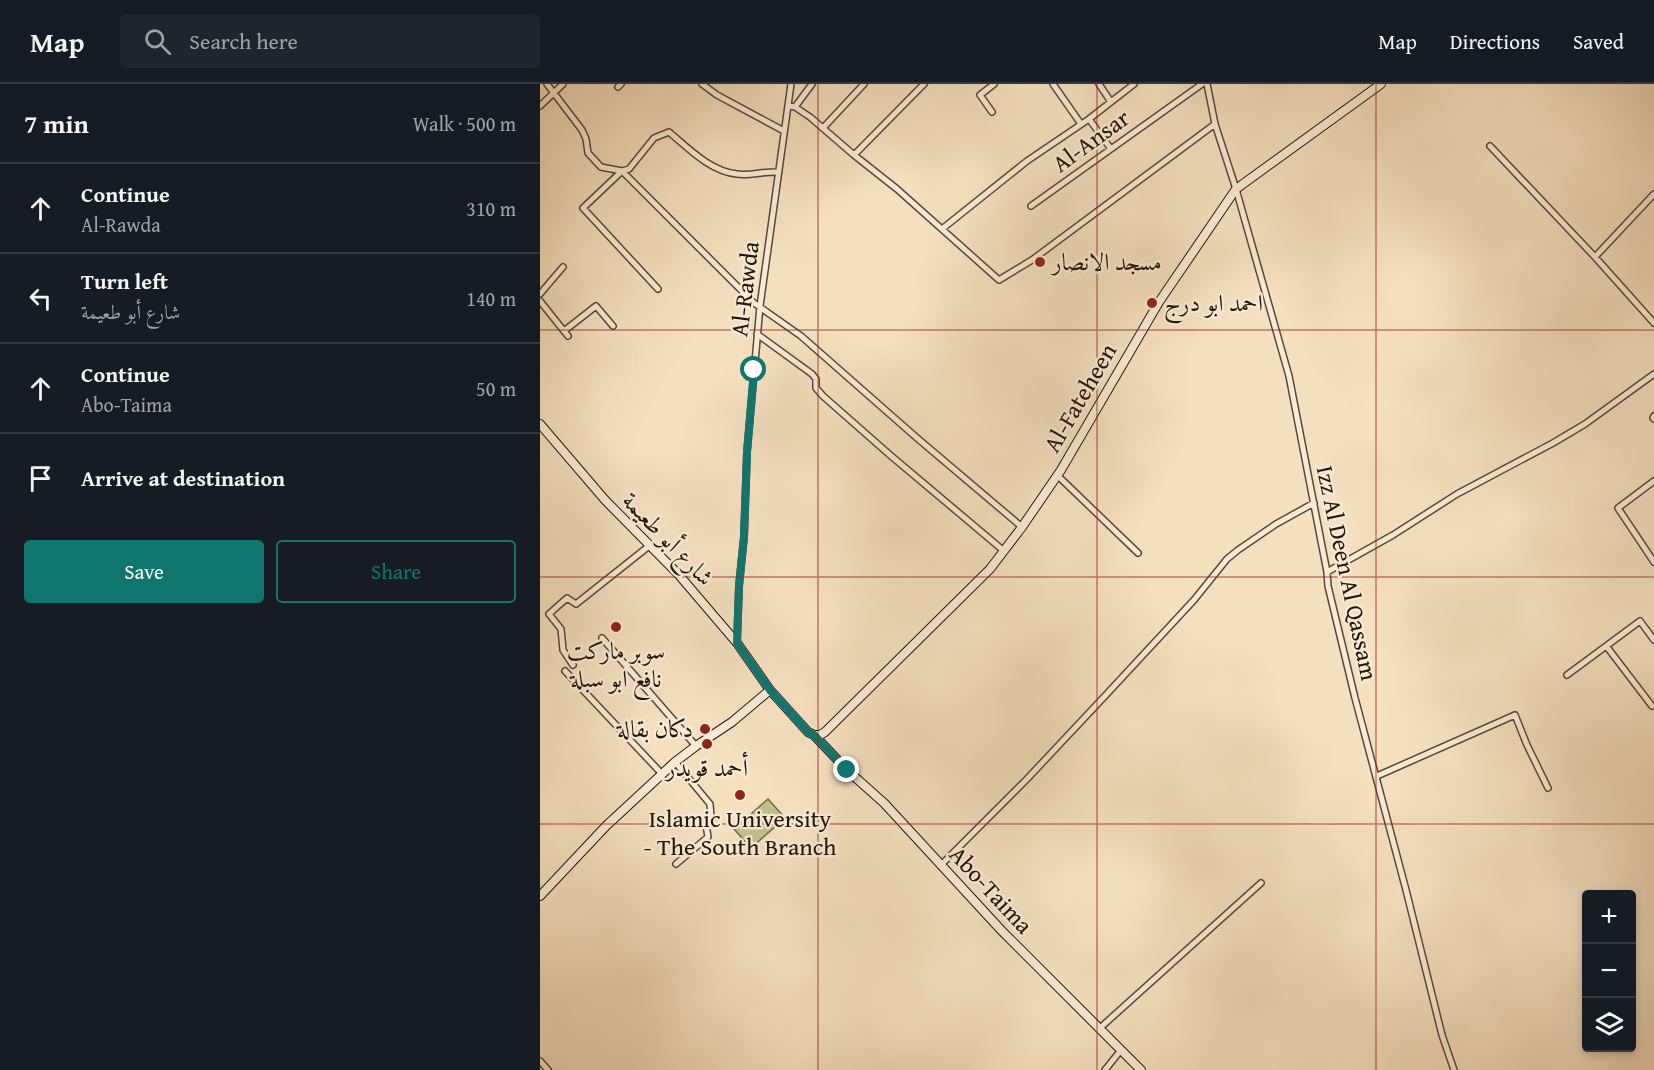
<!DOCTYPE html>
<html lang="en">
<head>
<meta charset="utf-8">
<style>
	body { margin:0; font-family:"Gentium Book Plus",Amiri,serif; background:#20242c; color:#f1f3f6 }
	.controls { position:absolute; right:18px; bottom:18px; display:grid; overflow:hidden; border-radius:6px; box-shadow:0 3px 9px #0003 }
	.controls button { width:54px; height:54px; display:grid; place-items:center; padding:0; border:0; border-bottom:2px solid #363941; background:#171b24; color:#f1f3f6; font:30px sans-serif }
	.stop { position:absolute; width:18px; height:18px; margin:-14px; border:4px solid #0f766e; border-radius:50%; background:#fff }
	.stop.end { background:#0f766e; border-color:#fff; box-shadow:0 2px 6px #0008 }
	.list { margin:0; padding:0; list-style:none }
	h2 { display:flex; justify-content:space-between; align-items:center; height:78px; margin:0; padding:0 24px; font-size:26px }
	h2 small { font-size:20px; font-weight:400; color:#9ea1a6 }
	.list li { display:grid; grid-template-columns:39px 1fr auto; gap:18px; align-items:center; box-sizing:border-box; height:90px; padding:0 24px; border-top:2px solid #363941 }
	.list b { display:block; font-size:22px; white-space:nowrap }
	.list p { margin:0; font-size:20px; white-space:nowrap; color:#9ea1a6 }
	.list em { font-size:20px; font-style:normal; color:#9ea1a6 }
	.actions { display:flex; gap:12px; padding:18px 24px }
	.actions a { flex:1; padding:14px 0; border:2px solid #0f766e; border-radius:6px; text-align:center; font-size:21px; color:#0f766e }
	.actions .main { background:#0f766e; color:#fff }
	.icon { flex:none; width:33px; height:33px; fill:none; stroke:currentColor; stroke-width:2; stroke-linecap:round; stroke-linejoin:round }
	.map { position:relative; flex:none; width:1114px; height:986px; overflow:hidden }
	header { display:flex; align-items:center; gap:36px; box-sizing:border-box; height:84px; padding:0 30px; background:#171b24; border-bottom:2px solid #363941 }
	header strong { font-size:28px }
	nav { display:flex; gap:33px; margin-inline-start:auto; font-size:21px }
	.search { width:420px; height:54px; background:#20242c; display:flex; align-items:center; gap:15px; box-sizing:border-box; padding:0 21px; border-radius:6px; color:#9ea1a6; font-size:22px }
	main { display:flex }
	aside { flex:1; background:#171b24 }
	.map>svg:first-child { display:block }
	.green { fill:#c3c08c; stroke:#746b4a; stroke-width:1.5 }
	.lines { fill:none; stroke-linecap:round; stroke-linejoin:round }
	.street-casing { stroke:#5a4836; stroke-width:8 }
	.secondary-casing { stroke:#261608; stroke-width:10 }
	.street { stroke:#f8ead5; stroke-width:5 }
	.secondary { stroke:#f8ead5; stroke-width:8 }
	.route { stroke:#0f766e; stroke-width:8 }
	.grid { fill:none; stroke:#8f2418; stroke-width:1.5; stroke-opacity:0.55 }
	.poi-dot { fill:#8f2418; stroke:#f8ead5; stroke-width:2 }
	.labels { text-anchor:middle; stroke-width:4.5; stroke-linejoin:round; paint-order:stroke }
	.street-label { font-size:24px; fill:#261608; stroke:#f8ead5 }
	.poi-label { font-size:24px; fill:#261608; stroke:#f8ead5 }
</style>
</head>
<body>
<header>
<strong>Map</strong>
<div class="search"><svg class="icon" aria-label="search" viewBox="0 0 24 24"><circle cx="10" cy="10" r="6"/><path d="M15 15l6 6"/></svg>Search here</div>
<nav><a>Map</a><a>Directions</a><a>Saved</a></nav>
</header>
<main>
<aside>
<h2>7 min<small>Walk · 500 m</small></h2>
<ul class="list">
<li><svg class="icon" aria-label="ahead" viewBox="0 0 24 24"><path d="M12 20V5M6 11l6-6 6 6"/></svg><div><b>Continue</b><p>Al-Rawda</p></div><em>310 m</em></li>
<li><svg class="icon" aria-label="left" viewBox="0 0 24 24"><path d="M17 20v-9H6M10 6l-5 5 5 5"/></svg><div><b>Turn left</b><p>شارع أبو طعيمة</p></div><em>140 m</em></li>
<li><svg class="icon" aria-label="ahead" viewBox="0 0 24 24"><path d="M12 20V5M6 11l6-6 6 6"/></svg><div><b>Continue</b><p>Abo-Taima</p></div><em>50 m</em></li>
<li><svg class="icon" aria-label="arrive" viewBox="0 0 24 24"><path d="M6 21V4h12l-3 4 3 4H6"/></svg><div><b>Arrive at destination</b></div></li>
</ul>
<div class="actions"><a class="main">Save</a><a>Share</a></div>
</aside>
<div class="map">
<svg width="1114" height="986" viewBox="0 0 1114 986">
	<rect width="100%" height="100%" fill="#f4dfbf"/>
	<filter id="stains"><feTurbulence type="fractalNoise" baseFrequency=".00333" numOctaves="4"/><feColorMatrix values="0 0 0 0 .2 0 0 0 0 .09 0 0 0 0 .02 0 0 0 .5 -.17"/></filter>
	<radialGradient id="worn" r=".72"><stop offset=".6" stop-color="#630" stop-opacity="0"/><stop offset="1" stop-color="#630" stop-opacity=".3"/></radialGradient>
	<!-- green -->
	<path class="green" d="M228 715 245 734 211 764 194 745Z"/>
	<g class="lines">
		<defs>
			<path id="street" d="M7 0 42 46 46 55 48 69 61 83 82 87 214 219 261 252 377 354 482 443
				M162 0 177 11 244 47
				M513 0 541 40
				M559 0 571 18
				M667 0 675 40 696 105 749 292 787 488 788 502 815 614 866 806 902 951 914 986
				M78 3 81 0
				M0 22 23 0
				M249 22 255 23 270 33 314 71 357 105 459 196 492 176 675 40
				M255 23 272 0
				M452 28 440 11 454 0
				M549 35 571 65
				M283 44 324 0
				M950 62 1055 173 1114 239
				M314 71 384 0
				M491 122 662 0
				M402 145 487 77 549 35 594 0
				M1055 173 1114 110
				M118 205 43 124 82 87 89 85 114 54 129 48C148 64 171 88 197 90 210 92 225 87 239 88
				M0 210 23 183
				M0 217 28 252
				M24 247 56 222 73 242
				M217 250 272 290 276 295V304L283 312 350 371 464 467
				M1114 332 1113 334 1114 335
				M517 391 598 469
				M1114 397 1078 424 1114 478
				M787 488 853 451 917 410 1013 359 1045 340 1114 290
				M62 554 156 662
				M197 559 199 502 204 453 207 368 220 222 251 0
				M1067 563 1112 622
				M33 581 23 566 21 545 9 530 27 514 36 520 109 462
				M25 587 123 691
				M1027 591 1100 537 1114 556
				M135 678 170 720 171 733 166 741 168 753 136 780
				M837 692 975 631 987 661 1008 704
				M401 781 487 695 564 613 654 516 687 475 698 466 736 440 774 419
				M560 944 721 799
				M0 977 8 986
				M565 986 581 966"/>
			<path id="secondary" d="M0 340 65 416 139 491 197 559 230 606 268 648 274 651 307 686 344 719 461 846 601 986
				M274 651H280L285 648 450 485 482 443 521 386 619 218 696 105 841 0
				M0 812 66 742 135 678 156 662 192 638 230 606"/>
		</defs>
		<!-- street casing -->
		<use href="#street" class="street-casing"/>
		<!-- secondary casing -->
		<use href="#secondary" class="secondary-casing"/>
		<!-- street -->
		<use href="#street" class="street"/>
		<!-- secondary -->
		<use href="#secondary" class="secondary"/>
	</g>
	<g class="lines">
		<!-- route -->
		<path class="route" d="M214 286 207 368 204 453 199 502 197 559 230 606 268 648 274 651 307 686"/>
	</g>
	<!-- grid -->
	<path class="grid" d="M278 0V986M557 0V986M836 0V986M0 246H1114M0 493H1114M0 740H1114"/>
	<!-- markers -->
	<g class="poi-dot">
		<circle cx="500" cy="178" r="6"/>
		<circle cx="612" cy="219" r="6"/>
		<circle cx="76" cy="543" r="6"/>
		<circle cx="165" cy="645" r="6"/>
		<circle cx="167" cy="660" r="6"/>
		<circle cx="200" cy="711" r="6"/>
	</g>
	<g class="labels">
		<!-- street labels -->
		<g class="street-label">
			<text transform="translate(551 57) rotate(-36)" y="8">Al-Ansar</text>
			<text transform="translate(205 205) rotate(-83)" y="8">Al-Rawda</text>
			<text transform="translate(540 314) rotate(-60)" y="8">Al-Fateheen</text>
			<text transform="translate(128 455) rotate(46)" y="8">شارع أبو طعيمة</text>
			<text transform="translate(807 489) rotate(78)" y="8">Izz Al Deen Al Qassam</text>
			<text transform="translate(451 806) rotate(47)" y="8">Abo-Taima</text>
		</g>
		<!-- poi labels -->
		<g class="poi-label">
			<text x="512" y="186" text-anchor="start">مسجد الانصار</text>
			<text x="624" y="227" text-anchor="start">احمد ابو درج</text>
			<text x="76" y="575">سوبر ماركت<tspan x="76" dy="28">نافع ابو سبلة</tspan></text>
			<text x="153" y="653" text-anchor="end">دكان بقالة</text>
			<text x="167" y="692">أحمد قويدر</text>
			<text x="200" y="743">Islamic University<tspan x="200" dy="28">- The South Branch</tspan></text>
		</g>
	</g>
	<rect width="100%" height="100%" filter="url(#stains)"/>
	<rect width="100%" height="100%" fill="url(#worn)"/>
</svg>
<div class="controls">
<button>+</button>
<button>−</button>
<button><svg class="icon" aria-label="layers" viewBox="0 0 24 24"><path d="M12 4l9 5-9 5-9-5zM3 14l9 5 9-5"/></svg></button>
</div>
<div class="stop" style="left:214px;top:286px"></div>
<div class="stop end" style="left:307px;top:686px"></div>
</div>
</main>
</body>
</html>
